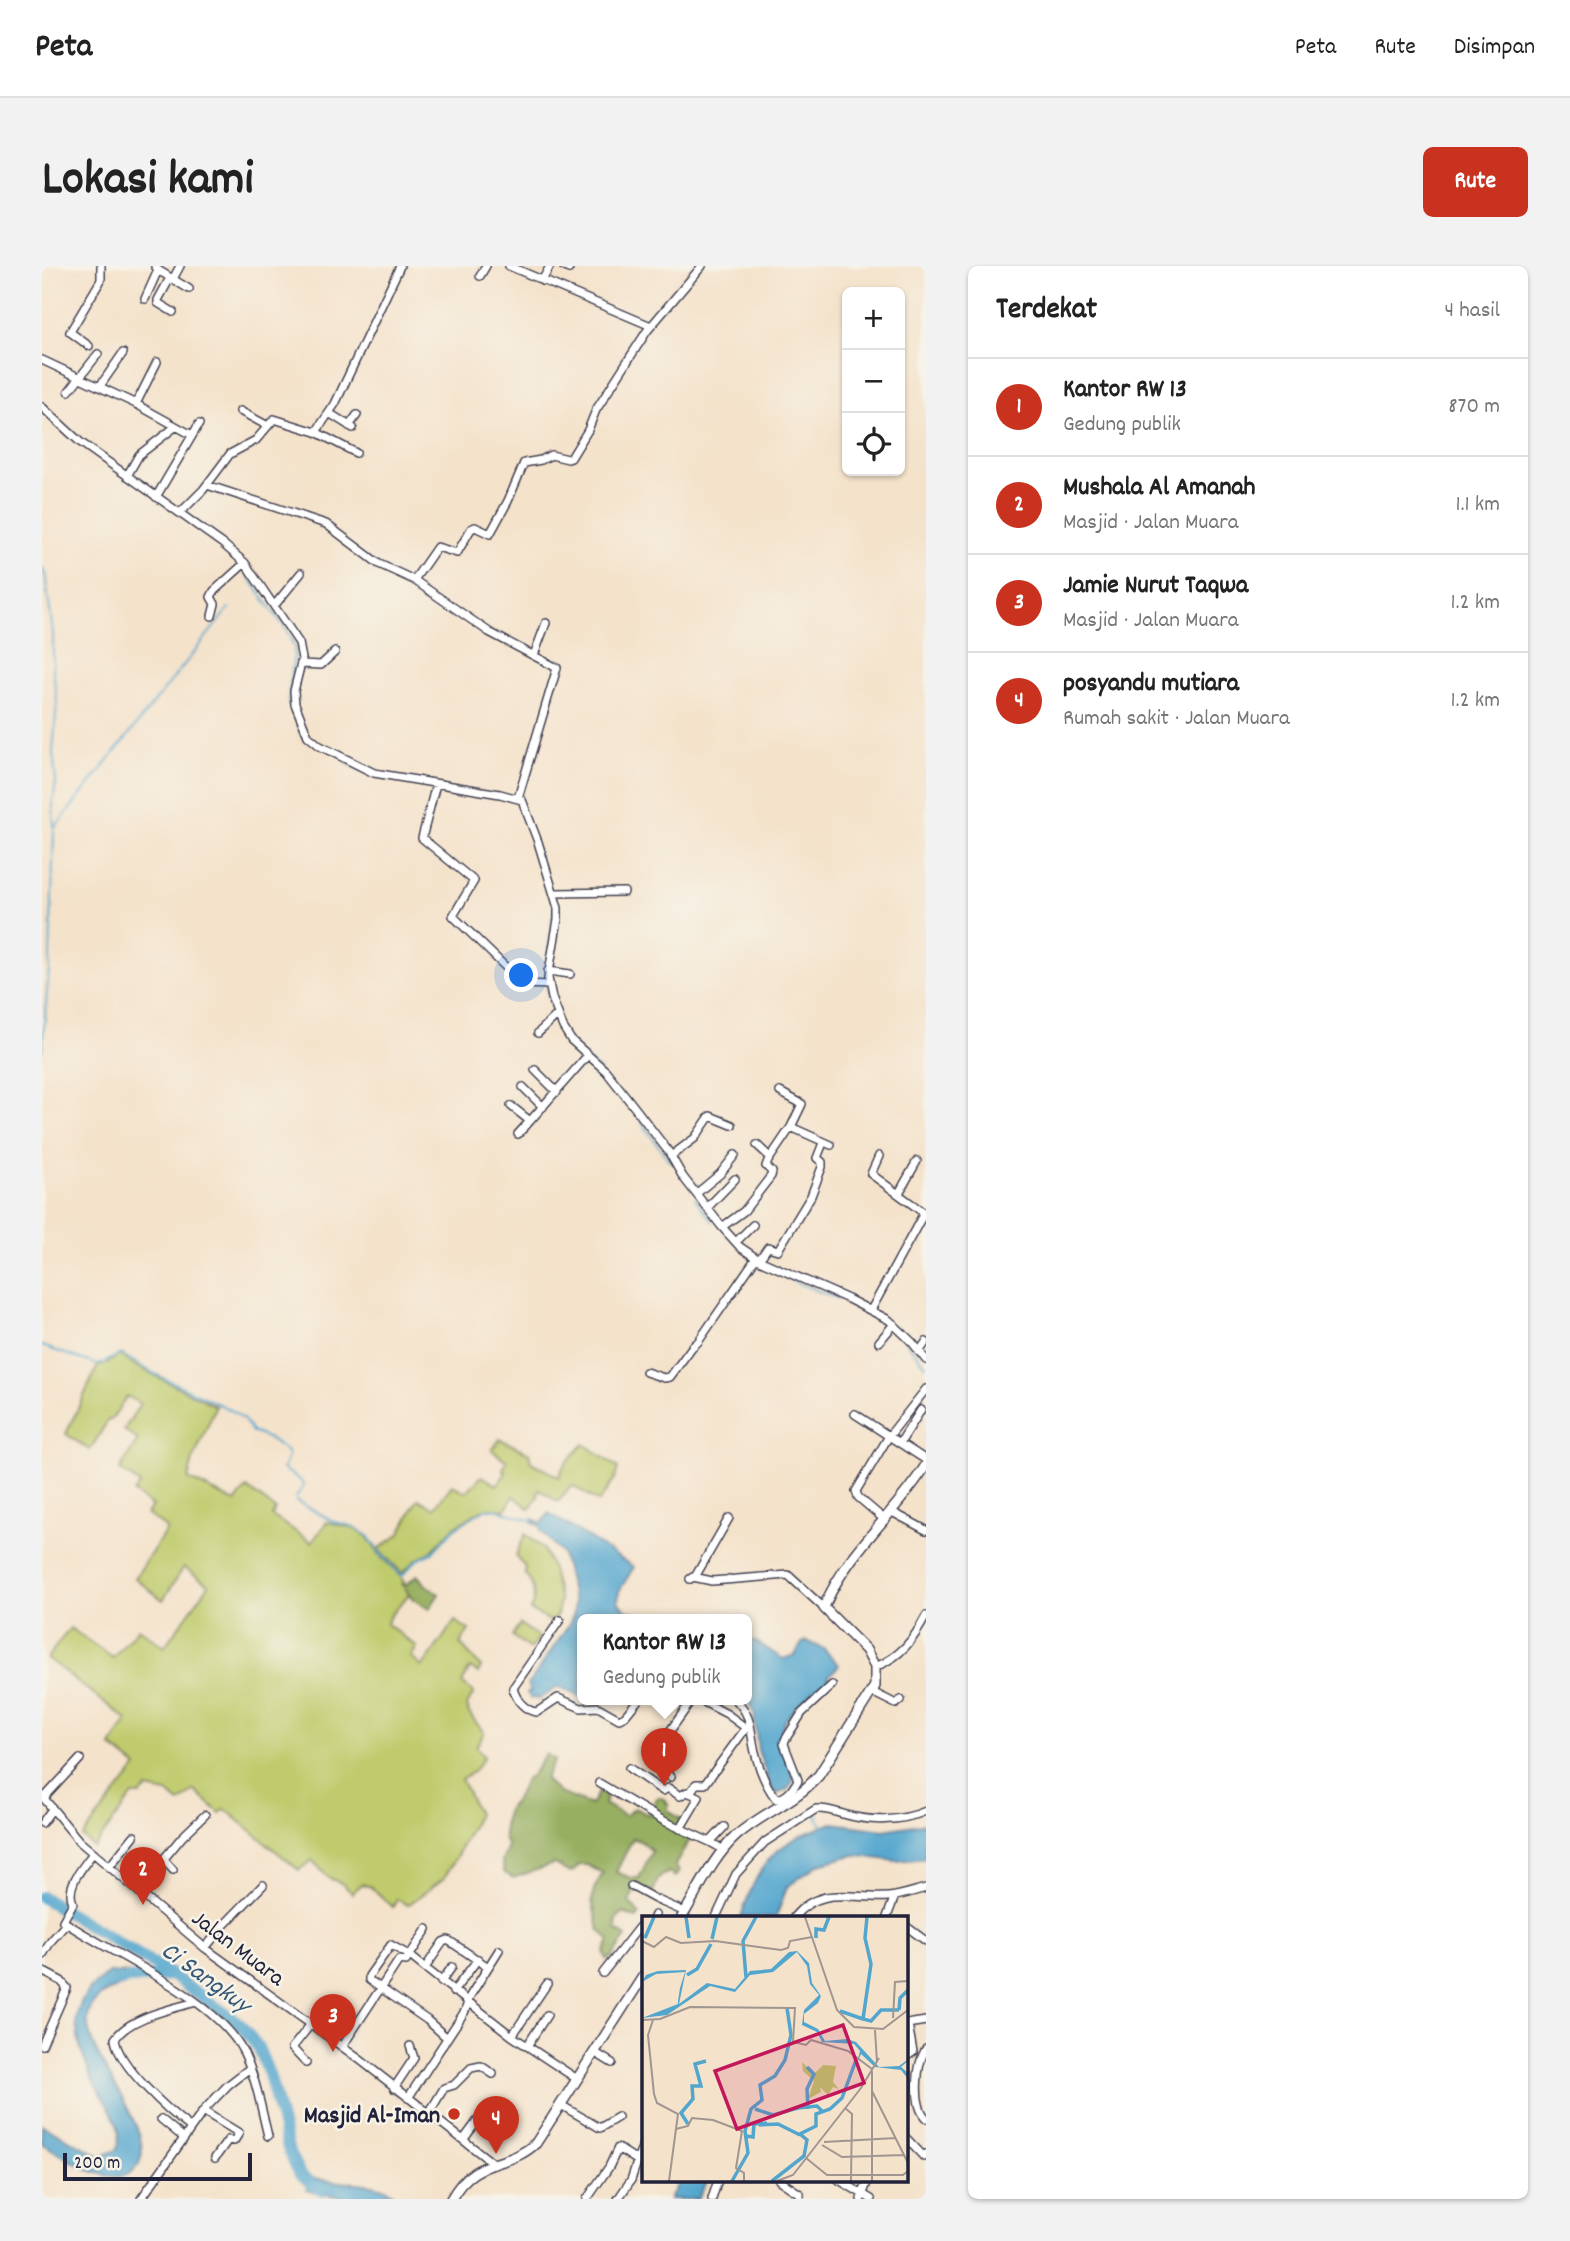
<!DOCTYPE html>
<html lang="id">
<head>
<meta charset="utf-8">
<style>
	body { margin:0; font-family:Dekko,sans-serif; background:#f2f2f2; color:#222 }
	.controls { position:absolute; right:21px; top:21px; display:grid; overflow:hidden; border-radius:10px; box-shadow:0 2px 5px #0004 }
	.controls button { width:63px; height:63px; display:grid; place-items:center; padding:0; border:0; border-bottom:2px solid #e0e0e0; background:#fff; color:#222; font:35px sans-serif }
	.scale { position:absolute; left:21px; bottom:18px; width:189px; box-sizing:border-box; padding-left:7px; border:4px solid #22223b; border-top:0; font-size:19px; line-height:24px; white-space:nowrap; color:#22223b; -webkit-text-stroke:5px #f7f3e8; paint-order:stroke }
	.you { position:absolute; left:480px; top:710px; width:24px; height:24px; margin:-18px; border:5px solid #fff; border-radius:50%; background:#1a73e8; box-shadow:0 0 0 10px #1a73e833 }
	.badge { display:grid; place-items:center; width:46px; height:46px; border-radius:50%; background:#c8321e; color:#fff; font-size:23px; font-weight:700 }
	.pin { position:absolute; translate:-50% -58px; filter:drop-shadow(0 2px 4px #0008) }
	.pin::after { content:''; position:absolute; top:37px; width:24px; height:21px; background:inherit; clip-path:polygon(0 0,100% 0,50% 100%) }
	.popup { position:absolute; left:535px; top:1348px; width:175px; height:91px; box-sizing:border-box; display:grid; place-content:center; border-radius:10px; background:#fff; filter:drop-shadow(0 2px 5px #0005); font-size:23px; white-space:nowrap; color:#767676 }
	.popup b { font-size:26px; color:#222 }
	.popup::after { content:''; position:absolute; left:50%; top:100%; margin-left:-14px; border:14px solid transparent; border-top-color:#fff }
	.list { margin:0; padding:0; list-style:none }
	h2 { display:flex; justify-content:space-between; align-items:center; height:91px; margin:0; padding:0 28px; font-size:30px }
	h2 small { font-size:23px; font-weight:400; color:#767676 }
	.list li { display:grid; grid-template-columns:46px 1fr auto; gap:21px; align-items:center; box-sizing:border-box; height:98px; padding:0 28px; border-top:2px solid #e0e0e0 }
	.list b { display:block; font-size:26px; white-space:nowrap }
	.list p { margin:0; font-size:23px; white-space:nowrap; color:#767676 }
	.list em { font-size:23px; font-style:normal; color:#767676 }
	.icon { flex:none; width:38px; height:38px; fill:none; stroke:currentColor; stroke-width:2; stroke-linecap:round; stroke-linejoin:round }
	.map { position:relative; flex:none; width:884px; height:1933px; overflow:hidden; border-radius:10px }
	header { display:flex; align-items:center; gap:42px; box-sizing:border-box; height:98px; padding:0 35px; background:#fff; border-bottom:2px solid #e0e0e0 }
	header strong { font-size:33px }
	nav { display:flex; gap:38px; margin-inline-start:auto; font-size:24px }
	.intro { display:flex; align-items:center; justify-content:space-between; box-sizing:border-box; height:168px; padding:0 42px }
	h1 { margin:0; font-size:49px }
	.button { padding:18px 32px; border-radius:10px; background:#c8321e; color:#fff; font-size:24px; font-weight:700 }
	main { display:flex; gap:42px; padding:0 42px }
	aside { flex:1; background:#fff; border-radius:10px; box-shadow:0 2px 5px #0004 }
	.map>svg:first-child { display:block }
	.green { fill:#bfcb6c; stroke:#707654; stroke-width:2 }
	.forest { fill:#97af60; stroke:#5c684e; stroke-width:2; fill-rule:evenodd }
	.water { fill:#52a6ce; stroke:#3a6484; stroke-width:2 }
	.lines { fill:none; stroke-linecap:round; stroke-linejoin:round }
	.stream { stroke:#52a6ce; stroke-width:2 }
	.river { stroke:#52a6ce; stroke-width:12 }
	.minor-casing { stroke:#423f50; stroke-width:10 }
	.tertiary-casing { stroke:#423f50; stroke-width:12 }
	.minor { stroke:#fff; stroke-width:7 }
	.tertiary { stroke:#fff; stroke-width:9 }
	.poi-dot { fill:#c8321e; stroke:#f7f3e8; stroke-width:2.5 }
	.labels { text-anchor:middle; stroke-width:5; stroke-linejoin:round; paint-order:stroke }
	.street-label { font-size:24px; fill:#22223b; stroke:#f7f3e8 }
	.poi-label { font-size:24px; font-weight:bold; fill:#22223b; stroke:#f7f3e8; text-anchor:end }
	.water-label { font-size:26px; font-style:italic; fill:#355776; stroke:#f7f3e8 }
	.inset-river { fill:none; stroke:#52a6ce; stroke-width:3.5 }
	.inset-road { fill:none; stroke:#a09591; stroke-width:2 }
	.view { fill:#c2185b; fill-opacity:0.15; stroke:#c2185b; stroke-width:3.5 }
	.inset-edge { fill:none; stroke:#22223b; stroke-width:3.5 }
</style>
</head>
<body>
<header>
<strong>Peta</strong>
<nav><a>Peta</a><a>Rute</a><a>Disimpan</a></nav>
</header>
<div class="intro"><h1>Lokasi kami</h1><a class="button">Rute</a></div>
<main>
<div class="map">
<svg width="884" height="1933" viewBox="0 0 884 1933">
	<rect width="100%" height="100%" fill="#f7f3e8"/>
	<filter id="ink" filterUnits="userSpaceOnUse"><feTurbulence type="fractalNoise" baseFrequency=".0143" numOctaves="2"/><feDisplacementMap in="SourceGraphic" scale="14" xChannelSelector="R" yChannelSelector="G"/><feConvolveMatrix kernelMatrix="1 2 1 2 8 2 1 2 1" color-interpolation-filters="sRGB"/></filter>
	<filter id="wash" filterUnits="userSpaceOnUse"><feTurbulence type="fractalNoise" baseFrequency=".00686" numOctaves="4" result="noise"/><feDisplacementMap in="SourceGraphic" scale="28" xChannelSelector="R" yChannelSelector="G"/><feGaussianBlur stdDeviation="1.57" result="paint"/><feColorMatrix in="noise" values="0 0 0 0 0 0 0 0 0 0 0 0 0 0 0 0 0 1.4 0 .05"/><feComposite in="paint" operator="in"/></filter>
	<g filter="url(#wash)">
		<rect width="100%" height="100%" fill="#f4e2ca"/>
		<!-- green -->
		<path class="green" d="M76 1090H79L96 1101 174 1140 151 1194 146 1213 193 1236 205 1222 233 1243 230 1250 270 1276 285 1256 309 1261 325 1270 339 1291 359 1310 367 1328 347 1351 345 1358 375 1381 369 1391 380 1401 413 1355 427 1364 418 1378 439 1401 436 1407 428 1402 420 1417 432 1427 425 1439 427 1447 442 1467 434 1481 442 1491 431 1506 419 1513 436 1548 412 1595 402 1612 366 1639 355 1633 351 1641 329 1621 320 1618 310 1627 301 1618 287 1612 270 1594 257 1604 183 1543 178 1547 152 1524 138 1537 125 1527 105 1523 98 1529H91L52 1581 40 1571 95 1501 69 1480 85 1454 5 1392 28 1362 71 1392 96 1362 122 1381 167 1319 142 1301 121 1334 93 1312 125 1263 105 1248 110 1240 92 1227 98 1218 78 1204 96 1174 82 1164 98 1138 85 1130 69 1154H66L48 1184 24 1168 56 1100 63 1099Z
			M458 1173 487 1187 489 1196 517 1211 522 1199 542 1178 576 1202 573 1212 557 1236 530 1219 516 1236 497 1223 495 1227 497 1229 488 1243 472 1230 463 1244 448 1242 440 1244 411 1262 390 1285 374 1294 360 1307 336 1283 357 1269 376 1233 392 1242 410 1219 424 1226 440 1210 455 1219 464 1207 461 1204 465 1195 450 1184Z
			M483 1268 501 1283 509 1300 518 1334 515 1348 510 1356 488 1344C495 1330 492 1320 483 1308V1301L474 1291C474 1283 481 1277 483 1268Z
			M478 1358 497 1372 488 1383 470 1370Z"/>
		<!-- forest -->
		<path class="forest" d="M375 1309 384 1319 397 1328 387 1343 371 1333 360 1318H365Z
			M504 1488 512 1494 504 1510V1515L517 1527 549 1539 558 1523 565 1528 562 1538 583 1550 592 1542 607 1549 615 1532H620L626 1538V1544L639 1554 634 1565 649 1572 633 1599 637 1606 633 1611 627 1606 617 1611 611 1626 595 1618 587 1636 598 1649 595 1652 581 1647 575 1652 574 1664 584 1671 569 1692 565 1694 562 1687 568 1675 557 1663 550 1635 552 1623 561 1607 545 1599H537L532 1605 526 1606 512 1598 471 1612 462 1606 460 1595 466 1581 462 1572V1556L467 1541 475 1532 483 1514 488 1511ZM591 1572 600 1576 610 1585 597 1612H589L574 1606Z"/>
		<!-- water -->
		<path class="water" d="M507 1247 592 1301 577 1325 576 1335 583 1343 608 1354H540V1432L517 1421 495 1434 493 1431 490 1433 485 1427 488 1425 486 1419 527 1359 532 1347V1335L520 1288 499 1265 498 1260 490 1256 491 1253 500 1257Z
			M704 1373 713 1375 741 1393 753 1389 760 1377 765 1375 782 1383 797 1399 786 1411 789 1414 785 1418 782 1416C767 1430 732 1453 739 1478 743 1490 751 1502 751 1515L746 1523 735 1528 729 1522 716 1484 712 1447 704 1431Z
			M791 1557 842 1564 884 1557V1592L854 1595 811 1589 777 1598 745 1621 734 1651H699C718 1593 733 1577 791 1557Z
			M67 1707H85L90 1715C70 1725 48 1727 46 1754 42 1792 127 1875 91 1905 69 1924 21 1890 0 1877V1859L58 1890 75 1884C86 1859 58 1832 49 1810 31 1769 23 1735 67 1707Z
			M270 1911C295 1921 340 1910 356 1933 325 1933 294 1933 265 1924Z
			M638 1914H666L656 1933H628Z"/>
		<g class="lines">
			<!-- stream -->
			<path class="stream" d="M0 302 3 308 11 367V405L15 435 11 486 14 515 11 537 12 562
				M201 303 245 365 253 383 246 435 260 469 264 472
				M304 497 330 509
				M489 568 497 590
				M504 702 512 642
				M504 721 510 742
				M526 776 542 792
				M0 785 8 690 12 563 187 342
				M546 795 559 804
				M599 855 628 896
				M653 932 671 956
				M722 1000 756 1017 797 1033
				M858 1069 884 1099
				M0 1080 56 1099 79 1088 111 1107 189 1144 202 1154 210 1166 230 1174 245 1186 246 1191 241 1203 258 1214 262 1220 254 1231V1235L293 1256 309 1260 326 1270 340 1290 360 1310 374 1295 391 1286 412 1263 443 1243H454L491 1255
				M774 1547 781 1562"/>
			<!-- river -->
			<path class="river" d="M0 1631 128 1708 198 1758 216 1781 227 1808 247 1886 258 1909 280 1925
				M73 1716C91 1710 108 1713 127 1709"/>
		</g>
	</g>
	<g filter="url(#ink)">
		<g class="lines">
			<defs>
				<path id="minor" d="M113 0 116 4 147 23
					M467 0 609 60
					M521 0 527 3
					M438 10 444 0
					M128 12 116 34V37L131 46
					M131 13 138 0
					M500 15 508 0
					M103 33 116 4
					M47 80 28 66 59 14V0
					M0 94 94 138 150 169
					M58 120 81 87
					M27 125 56 88
					M94 138 115 96
					M0 141 38 176 181 278 203 297 257 377 260 393 252 425 253 438 266 470 278 480 332 507 458 528 480 534 496 576 516 642V653L506 712 510 732 521 761 529 774 564 805 593 842 626 885 641 911 680 961 698 981 717 994 806 1033 847 1054 870 1076 884 1094
					M198 145 226 160
					M287 147 311 162
					M307 160 315 149
					M314 187 274 166 293 138 358 0
					M85 210 97 189 133 161
					M165 219 284 258 337 298 372 314 447 366 515 402 476 532
					M114 231 157 158
					M138 247 161 224 188 188 214 174 232 153 274 166
					M372 314 395 281 415 287 429 263 433 261 448 268 466 235 482 197 499 194 509 189 526 193 529 192 546 164 554 144 605 65 660 0
					M232 340 259 307
					M170 350 173 338 169 331 172 325 203 297
					M492 389 504 357
					M259 398 279 399 293 386
					M394 518 380 572 432 615 411 650 481 718 507 719
					M512 627 582 626
					M506 705 528 708
					M496 767 516 748
					M493 804 515 826
					M481 821 501 841
					M738 826 760 838 749 861
					M469 840 488 855 546 789
					M476 868 488 855
					M715 879 728 891
					M629 890 653 872 668 850 690 859
					M655 927 678 908 693 889
					M857 927 875 895
					M666 941 693 913
					M680 961 702 945 729 910 730 906 724 900 726 895 749 861 789 879
					M694 976 711 959
					M717 994 726 981 736 984 769 930 780 901V896L775 892 781 877
					M829 1044 882 947 829 908 837 890
					M837 1076 852 1058
					M877 1086 884 1076
					M604 1106 622 1112 628 1111 650 1081 656 1076 714 992
					M813 1148 884 1194
					M858 1177 879 1144
					M850 1246 884 1264
					M843 1254 816 1231 814 1225 847 1170 884 1123
					M653 1311 687 1252
					M648 1313 651 1311 670 1315 746 1309 782 1342
					M518 1354 471 1422C474 1434 483 1445 495 1446L516 1432 539 1442 556 1441 577 1453 583 1450 596 1434
					M833 1401C859 1391 872 1373 884 1350
					M830 1426 854 1438 859 1434
					M694 1434C711 1451 708 1466 713 1486 717 1502 724 1520 734 1533 745 1532 751 1523 756 1514L742 1478 743 1474 760 1447 790 1419
					M587 1502 621 1525 626 1522 638 1530 645 1526 657 1531 638 1563
					M629 1511 608 1497V1493L650 1434
					M557 1517 622 1555 668 1576
					M648 1527 654 1518H663L704 1462 685 1448 658 1434
					M0 1530 37 1575 163 1682 317 1793 452 1898
					M2 1532 38 1493
					M0 1557 10 1543
					M682 1561 668 1576 682 1584
					M51 1587C41 1601 23 1620 31 1637L21 1655C71 1689 176 1733 202 1787 214 1812 219 1842 226 1870
					M122 1594 131 1604
					M67 1601 92 1570
					M589 1620 613 1633 643 1646
					M96 1624 140 1571 163 1549
					M612 1651 613 1649
					M674 1651 694 1608 723 1576 774 1543C785 1542 792 1546 801 1548 828 1556 858 1556 884 1545
					M752 1651C778 1619 810 1633 846 1631 859 1630 872 1625 884 1622
					M845 1651 853 1630
					M865 1661 884 1675
					M163 1682 183 1658 221 1619
					M0 1690 9 1675 24 1658
					M383 1702 470 1770 535 1813
					M0 1705 19 1715 25 1722 0 1779
					M561 1707 597 1661 602 1660
					M399 1716 410 1701
					M411 1726 436 1693
					M865 1758 884 1755
					M470 1770 505 1718
					M404 1771 385 1754 327 1714V1710L349 1679 367 1689 383 1702 401 1676 406 1674 446 1701
					M485 1780 505 1749
					M300 1781 357 1694 364 1695 385 1663
					M884 1783C874 1798 871 1839 884 1852
					M552 1786 570 1797
					M865 1790 871 1786 866 1758
					M264 1797 250 1782 269 1758
					M352 1822 372 1792 368 1780
					M366 1832 423 1745 428 1730 457 1684
					M519 1839 558 1862 576 1851
					M161 1845 197 1867 192 1875 186 1874 173 1892
					M387 1847 402 1822 412 1819 429 1802 439 1800 451 1808
					M119 1853 142 1872
					M149 1862C128 1846 76 1800 73 1773 87 1751 130 1743 154 1736
					M422 1873 439 1850
					M865 1873 882 1891 884 1888
					M737 1914 758 1928 757 1933
					M797 1914 829 1933
					M99 1933 162 1844 186 1819 208 1802
					M545 1933 567 1901 576 1882 596 1895
					M576 1933 589 1914 602 1875
					M670 1933 676 1914
					M819 1933 826 1914"/>
				<path id="tertiary" d="M640 1651C656 1625 671 1591 694 1570 720 1547 754 1536 777 1509L833 1420V1401L824 1384 782 1342 783 1339C805 1286 854 1247 884 1199
					M409 1933C434 1888 464 1905 494 1877L602 1709"/>
			</defs>
			<!-- minor casing -->
			<use href="#minor" class="minor-casing"/>
			<!-- tertiary casing -->
			<use href="#tertiary" class="tertiary-casing"/>
			<!-- minor -->
			<use href="#minor" class="minor"/>
			<!-- tertiary -->
			<use href="#tertiary" class="tertiary"/>
		</g>
	</g>
	<!-- markers -->
	<circle class="poi-dot" cx="412" cy="1848" r="7"/>
	<g class="labels">
		<!-- street labels -->
		<g class="street-label">
			<text transform="translate(197 1681) rotate(37)" y="8">Jalan Muara</text>
		</g>
		<!-- poi labels -->
		<g class="poi-label">
			<text x="398" y="1856">Masjid Al-Iman</text>
		</g>
		<!-- water labels -->
		<g class="water-label">
			<text transform="translate(165 1710) rotate(36)" y="9">Ci Sangkuy</text>
		</g>
	</g>
	<!-- overview -->
	<g transform="translate(600 1650)">
		<rect width="266" height="266" fill="#f4e2ca"/>
		<path d="M160 146 172 158 181 149 194 150 191 166 197 173 191 171 186 179 178 171 179 176 166 183 172 165 161 155Z" fill="#bfcb6c"/>
		<path d="M155 35 167 47 170 67 179 80 176 87 162 98V106L176 113 183 125 205 123 214 126 237 151 257 150 265 144 266 133V145L259 151 266 157V163L259 154 233 151 219 138 214 150 218 135 212 128 180 126 175 116 160 109 162 94 177 79 168 68 165 50 155 36 131 56 108 59 93 76 68 70 25 99 0 102 36 88V85L38 72 43 56 14 58 0 66 4 59 16 55 44 54 37 88 65 67 93 73 108 55 129 53 147 36Z" fill="#52a6ce"/>
		<path class="inset-river" d="M44 1 47 22M225 1 223 22 229 48 221 103 229 105 239 94H257M3 22 12 1M174 22V13L182 14 187 1M70 23 75 1M45 59 55 53 69 28M104 61 101 25 114 1M257 94 258 82 266 74M198 95 221 103M165 151 172 158 165 173 166 193M113 193 131 199 156 192 175 190 180 195M46 208 39 197 51 183 50 170H59L53 148 64 145M117 209 136 208 158 219M104 220 111 221 112 208 125 207M90 265 106 237 103 215 109 193 120 184 118 169 133 160 143 144 149 119 145 92M130 265 162 240 165 224 158 218 174 210V198L188 193 200 182 214 144"/>
		<path class="inset-road" d="M163 1 195 94 212 111 241 113 266 94M0 25 12 31 24 21 39 27 73 25 139 34 146 32 148 25 170 21M251 102 253 66 266 65M0 104 18 103 48 91 153 92 151 126 164 129 169 124 206 135 230 153M11 104 6 119 12 178 15 187 36 198 27 265M233 114 235 146M230 155V265M266 169V194M230 175 266 247M203 192 210 198 209 265M34 213 46 210 50 202 71 204 100 215 94 252 102 257V265M182 226 254 222M180 229 200 241 262 239M164 242 185 259H261L266 255M135 265 151 259 219 172 237 142"/>
		<path class="view" d="M201 109 222 167 95 213 73 155Z"/>
		<rect width="266" height="266" class="inset-edge"/>
	</g>
</svg>
<div class="controls">
<button>+</button>
<button>−</button>
<button><svg class="icon" aria-label="locate" viewBox="0 0 24 24"><circle cx="12" cy="12" r="6"/><path d="M12 2v4M12 18v4M2 12h4M18 12h4"/></svg></button>
</div>
<div class="scale">200 m</div>
<div class="you"></div>
<div class="pin badge" style="left:622px;top:1520px">1</div>
<div class="popup"><b>Kantor RW 13</b>Gedung publik</div>
<div class="pin badge" style="left:101px;top:1639px">2</div>
<div class="pin badge" style="left:291px;top:1786px">3</div>
<div class="pin badge" style="left:454px;top:1888px">4</div>
</div>
<aside>
<h2>Terdekat<small>4 hasil</small></h2>
<ul class="list">
<li><span class="badge">1</span><div><b>Kantor RW 13</b><p>Gedung publik</p></div><em>870 m</em></li>
<li><span class="badge">2</span><div><b>Mushala Al Amanah</b><p>Masjid · Jalan Muara</p></div><em>1.1 km</em></li>
<li><span class="badge">3</span><div><b>Jamie Nurut Taqwa</b><p>Masjid · Jalan Muara</p></div><em>1.2 km</em></li>
<li><span class="badge">4</span><div><b>posyandu mutiara</b><p>Rumah sakit · Jalan Muara</p></div><em>1.2 km</em></li>
</ul>
</aside>
</main>
</body>
</html>
